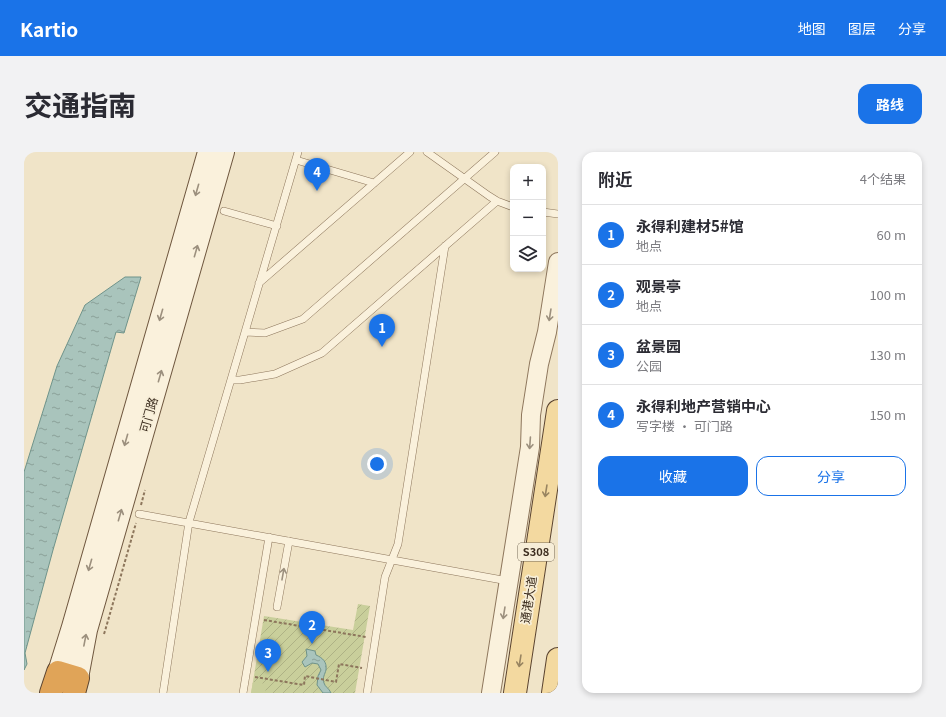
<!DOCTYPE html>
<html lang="zh">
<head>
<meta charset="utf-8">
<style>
	body { margin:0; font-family:Georgia,"Noto Sans SC",serif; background:#f2f2f3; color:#2b2b33 }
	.controls { position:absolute; right:12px; top:12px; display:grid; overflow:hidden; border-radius:8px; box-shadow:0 2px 6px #0003 }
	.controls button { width:36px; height:36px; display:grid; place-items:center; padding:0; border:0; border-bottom:1px solid #e1e1e2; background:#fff; color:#2b2b33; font:20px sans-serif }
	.you { position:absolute; left:353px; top:312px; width:14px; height:14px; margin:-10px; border:3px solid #fff; border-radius:50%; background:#1a73e8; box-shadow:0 0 0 6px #1a73e833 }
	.badge { display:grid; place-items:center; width:26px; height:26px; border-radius:50%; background:#1a73e8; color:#fff; font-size:13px; font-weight:700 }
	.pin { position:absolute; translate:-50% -33px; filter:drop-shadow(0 1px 2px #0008) }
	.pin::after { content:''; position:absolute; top:21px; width:14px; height:12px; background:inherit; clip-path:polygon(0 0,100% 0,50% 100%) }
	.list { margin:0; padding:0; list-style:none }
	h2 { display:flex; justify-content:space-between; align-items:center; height:52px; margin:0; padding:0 16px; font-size:17px }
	h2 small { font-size:13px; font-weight:400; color:#7c7c81 }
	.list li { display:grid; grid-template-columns:26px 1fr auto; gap:12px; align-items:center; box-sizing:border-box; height:60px; padding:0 16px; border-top:1px solid #e1e1e2 }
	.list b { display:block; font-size:15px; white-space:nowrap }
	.list p { margin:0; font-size:13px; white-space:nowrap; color:#7c7c81 }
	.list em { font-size:13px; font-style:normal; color:#7c7c81 }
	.actions { display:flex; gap:8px; padding:12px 16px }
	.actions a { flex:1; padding:9px 0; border:1px solid #1a73e8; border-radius:12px; text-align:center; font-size:14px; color:#1a73e8 }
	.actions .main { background:#1a73e8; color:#fff }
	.icon { flex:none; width:22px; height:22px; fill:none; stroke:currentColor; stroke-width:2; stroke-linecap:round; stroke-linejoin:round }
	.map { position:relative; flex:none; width:534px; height:541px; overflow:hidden; border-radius:12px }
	header { display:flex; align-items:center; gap:24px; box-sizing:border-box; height:56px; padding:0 20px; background:#1a73e8; color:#fff }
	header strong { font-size:19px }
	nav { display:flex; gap:22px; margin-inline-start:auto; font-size:14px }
	.intro { display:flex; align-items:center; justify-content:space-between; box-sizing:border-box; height:96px; padding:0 24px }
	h1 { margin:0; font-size:28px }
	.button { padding:10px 18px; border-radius:12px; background:#1a73e8; color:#fff; font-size:14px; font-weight:700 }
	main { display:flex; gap:24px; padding:0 24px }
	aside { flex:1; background:#fff; border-radius:12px; box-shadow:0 2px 6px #0003 }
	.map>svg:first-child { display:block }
	.garden { fill:url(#garden-furrows) }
	.pitch { fill:#c9cf9b }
	.water { fill:url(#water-ripples); stroke:#6f938a }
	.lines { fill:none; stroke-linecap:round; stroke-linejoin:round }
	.service-casing { stroke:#8d765c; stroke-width:8 }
	.tertiary-casing { stroke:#8d765c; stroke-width:20 }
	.secondary-casing { stroke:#6f573f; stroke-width:22 }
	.primary-casing { stroke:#5b4430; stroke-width:24 }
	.motorway-casing { stroke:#5b4430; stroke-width:24 }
	.path { stroke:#8d765c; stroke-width:2; stroke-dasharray:3 2; stroke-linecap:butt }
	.service { stroke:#faf1dc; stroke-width:7 }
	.tertiary { stroke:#faf1dc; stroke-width:18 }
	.secondary { stroke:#faf1dc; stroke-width:20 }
	.primary { stroke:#f3d9a0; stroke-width:22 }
	.motorway { stroke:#e0a458; stroke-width:22 }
	.oneway { stroke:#9c907e }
	.oneway2 { stroke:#988460 }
	.labels { text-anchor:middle; stroke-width:3.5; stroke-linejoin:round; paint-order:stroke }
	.shield { fill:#f7eed8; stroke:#756857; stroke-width:1 }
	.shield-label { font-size:11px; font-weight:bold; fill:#3d2e20 }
	.street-label { font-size:12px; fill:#3d2e20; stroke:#f7eed8 }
</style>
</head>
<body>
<header>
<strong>Kartio</strong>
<nav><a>地图</a><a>图层</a><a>分享</a></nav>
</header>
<div class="intro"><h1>交通指南</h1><a class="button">路线</a></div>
<main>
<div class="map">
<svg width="534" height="541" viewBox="0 0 534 541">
	<defs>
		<pattern id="garden-furrows" width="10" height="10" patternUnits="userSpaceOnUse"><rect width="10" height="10" fill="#c9cf9b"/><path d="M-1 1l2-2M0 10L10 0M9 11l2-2" fill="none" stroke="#aeb285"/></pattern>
		<pattern id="water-ripples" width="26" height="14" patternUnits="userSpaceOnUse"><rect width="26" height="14" fill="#a9c4bc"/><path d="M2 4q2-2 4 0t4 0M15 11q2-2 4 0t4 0" fill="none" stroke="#8ba098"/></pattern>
	</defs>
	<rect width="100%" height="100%" fill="#f0e4c8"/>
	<!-- garden -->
	<path class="garden" d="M334 452 346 454 331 541H227L240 464 329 478Z"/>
	<!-- pitch -->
	<path class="pitch" d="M229 530 243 532 241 541H227Z"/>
	<!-- water -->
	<path class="water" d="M101 125H117L100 181 92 180 29 398 1 501 3 512 0 518V320L33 214 61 153Z
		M282 497 291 499 292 503C299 506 303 510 302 518 301 522 298 526 300 531 301 535 305 536 307 541H299L293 533 294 524 297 518 294 512 288 511 281 515 278 510 283 504Z"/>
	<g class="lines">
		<defs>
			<path id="service" d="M403 0 465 44 473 49 489 55
				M272 8 350 31
				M200 59 253 74
				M519 60 534 62
				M235 131 386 0
				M221 180 241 181 279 167 471 0
				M207 228H216L251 222 298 201 473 49
				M115 362 484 429
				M253 455 265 389
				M139 541 165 370 274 0
				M219 541 245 385
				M343 541 361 425 374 392 421 94"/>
			<path id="tertiary" d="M467 541 506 295 507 263 515 212 523 180 534 110"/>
			<path id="secondary" d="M34 520 48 475 184 0
				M54 526 63 478 200 0"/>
			<path id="primary" d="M491 541 534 259
				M529 541 534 507"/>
			<path id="motorway" d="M27 541 34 520 54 526 50 541"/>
		</defs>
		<!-- service casing -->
		<use href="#service" class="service-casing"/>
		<!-- tertiary casing -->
		<use href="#tertiary" class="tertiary-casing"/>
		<!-- secondary casing -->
		<use href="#secondary" class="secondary-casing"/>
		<!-- primary casing -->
		<use href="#primary" class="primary-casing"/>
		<!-- motorway casing -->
		<use href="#motorway" class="motorway-casing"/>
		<!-- path -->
		<path class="path" d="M117 353 121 338
			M240 468 342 485
			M80 482 81 479 112 371
			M231 525 280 533 281 524 312 530 315 512 338 516"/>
		<!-- service -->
		<use href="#service" class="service"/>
		<!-- tertiary -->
		<use href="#tertiary" class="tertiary"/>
		<!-- secondary -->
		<use href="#secondary" class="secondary"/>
		<!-- primary -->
		<use href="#primary" class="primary"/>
		<!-- motorway -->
		<use href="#motorway" class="motorway"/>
	</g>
	<!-- one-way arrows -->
	<defs><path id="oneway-shaft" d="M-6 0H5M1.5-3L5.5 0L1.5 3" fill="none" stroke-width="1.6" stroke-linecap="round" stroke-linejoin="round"/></defs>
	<g class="oneway">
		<use href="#oneway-shaft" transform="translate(173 38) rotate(106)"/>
		<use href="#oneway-shaft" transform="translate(172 99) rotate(-74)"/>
		<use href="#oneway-shaft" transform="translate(137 163) rotate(106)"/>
		<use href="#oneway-shaft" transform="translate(526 163) rotate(99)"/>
		<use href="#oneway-shaft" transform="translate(136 224) rotate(-74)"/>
		<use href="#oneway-shaft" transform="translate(102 288) rotate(106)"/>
		<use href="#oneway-shaft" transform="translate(506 291) rotate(94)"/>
		<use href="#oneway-shaft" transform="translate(96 363) rotate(-74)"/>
		<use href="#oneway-shaft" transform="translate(66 413) rotate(106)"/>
		<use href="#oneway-shaft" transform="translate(259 422) rotate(-80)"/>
		<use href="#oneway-shaft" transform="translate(480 461) rotate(99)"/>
		<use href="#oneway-shaft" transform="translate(61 488) rotate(-79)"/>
	</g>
	<g class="oneway2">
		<use href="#oneway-shaft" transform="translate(522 339) rotate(99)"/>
		<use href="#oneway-shaft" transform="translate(496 509) rotate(99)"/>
	</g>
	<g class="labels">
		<!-- shield labels -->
		<rect class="shield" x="494" y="391" width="36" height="18" rx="3"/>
		<g class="shield-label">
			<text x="512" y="404">S308</text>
		</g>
		<!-- street labels -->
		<g class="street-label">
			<text transform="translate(125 263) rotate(-74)" y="4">可门路</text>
			<text transform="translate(505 448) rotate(-81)" y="4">通港大道</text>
		</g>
	</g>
</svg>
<div class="controls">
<button>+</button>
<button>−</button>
<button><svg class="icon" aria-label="layers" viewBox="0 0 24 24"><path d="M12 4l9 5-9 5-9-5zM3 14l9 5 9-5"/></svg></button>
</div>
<div class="you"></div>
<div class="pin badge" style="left:358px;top:195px">1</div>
<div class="pin badge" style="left:288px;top:492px">2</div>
<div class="pin badge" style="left:244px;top:520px">3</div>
<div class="pin badge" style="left:293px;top:39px">4</div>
</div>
<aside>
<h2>附近<small>4个结果</small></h2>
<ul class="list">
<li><span class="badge">1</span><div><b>永得利建材5#馆</b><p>地点</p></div><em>60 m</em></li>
<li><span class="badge">2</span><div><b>观景亭</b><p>地点</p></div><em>100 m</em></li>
<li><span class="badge">3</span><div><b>盆景园</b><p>公园</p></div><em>130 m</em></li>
<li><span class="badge">4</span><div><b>永得利地产营销中心</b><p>写字楼 · 可门路</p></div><em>150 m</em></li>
</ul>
<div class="actions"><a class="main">收藏</a><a>分享</a></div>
</aside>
</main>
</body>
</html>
